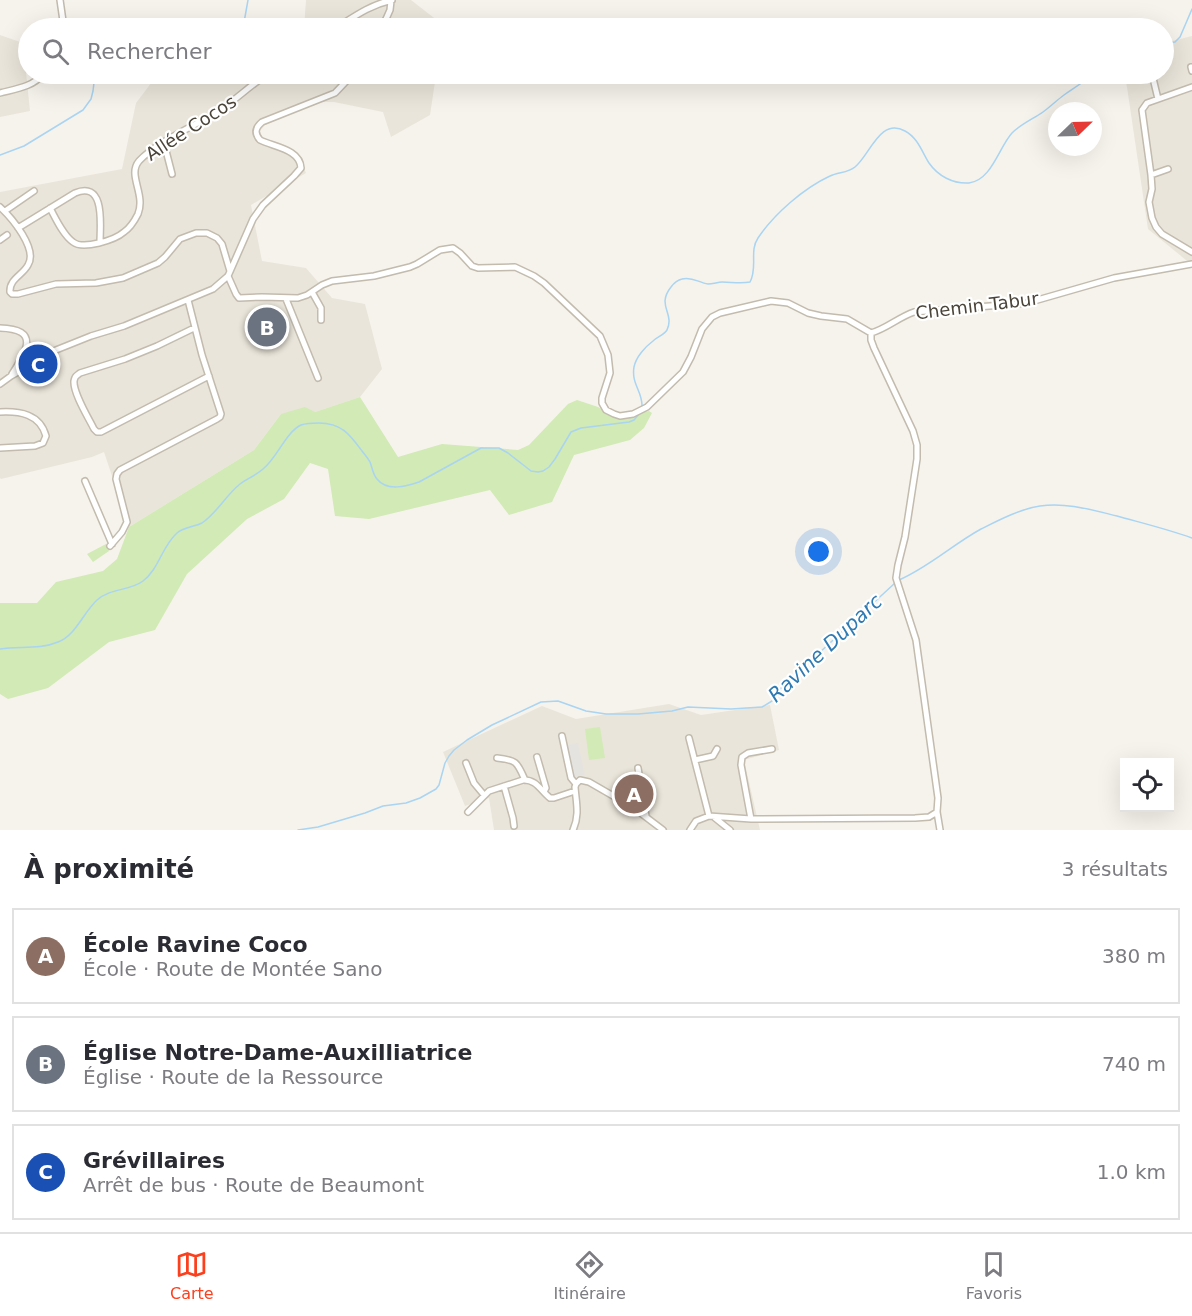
<!DOCTYPE html>
<html lang="fr">
<head>
<meta charset="utf-8">
<style>
	body { margin:0; font-family:"DejaVu Sans",sans-serif; background:#f2f2f3; color:#2b2b33 }
	.controls { position:absolute; right:18px; bottom:18px; display:grid; overflow:hidden; border-radius:0px; box-shadow:0 6px 24px #0002 }
	.controls button { width:54px; height:54px; display:grid; place-items:center; padding:0; border:0; border-bottom:2px solid #e1e1e2; background:#fff; color:#2b2b33; font:30px sans-serif }
	.compass { position:absolute; left:1048px; top:102px; width:54px; height:54px; border-radius:50%; background:#fff; box-shadow:0 6px 24px #0002; rotate:67deg }
	.you { position:absolute; left:819px; top:552px; width:21px; height:21px; margin:-15px; border:4px solid #fff; border-radius:50%; background:#1a73e8; box-shadow:0 0 0 9px #1a73e833 }
	.badge { display:grid; place-items:center; width:39px; height:39px; border-radius:50%; background:#fc3f1d; color:#fff; font-size:20px; font-weight:700 }
	.pin { position:absolute; translate:-50% -50%; border:3px solid #fff; box-shadow:0 2px 6px #0006 }
	.list { margin:0; padding:0; list-style:none }
	h2 { display:flex; justify-content:space-between; align-items:center; height:78px; margin:0; padding:0 24px; font-size:26px }
	h2 small { font-size:20px; font-weight:400; color:#7c7c81 }
	.list li { display:grid; grid-template-columns:39px 1fr auto; gap:18px; align-items:center; box-sizing:border-box; height:96px; margin:0 12px 12px; padding:0 12px; border:2px solid #e1e1e2; border-radius:0px }
	.list b { display:block; font-size:22px; white-space:nowrap }
	.list p { margin:0; font-size:20px; white-space:nowrap; color:#7c7c81 }
	.list em { font-size:20px; font-style:normal; color:#7c7c81 }
	.icon { flex:none; width:33px; height:33px; fill:none; stroke:currentColor; stroke-width:2; stroke-linecap:round; stroke-linejoin:round }
	.map { position:relative; flex:none; width:1192px; height:830px; overflow:hidden }
	.search { position:absolute; background:#fff; box-shadow:0 6px 24px #0002; left:18px; right:18px; top:18px; height:66px; display:flex; align-items:center; gap:15px; box-sizing:border-box; padding:0 21px; border-radius:33px; color:#7c7c81; font-size:22px }
	.sheet { height:402px; background:#fff }
	nav { display:flex; justify-content:space-around; align-items:center; box-sizing:border-box; height:84px; border-top:2px solid #e1e1e2; background:#fff; font-size:16px; color:#7c7c81 }
	nav a { display:grid; justify-items:center; gap:3px }
	nav .on { color:#fc3f1d }
	.map>svg:first-child { display:block }
	.residential { fill:#eae5da }
	.green { fill:#d2eab5 }
	.parking { fill:#e5e3e0 }
	.lines { fill:none; stroke-linecap:round; stroke-linejoin:round }
	.stream { stroke:#a9d4f2; stroke-width:1.5 }
	.minor-casing { stroke:#c2bbae; stroke-width:8 }
	.minor { stroke:#fff; stroke-width:5 }
	.labels { text-anchor:middle; stroke-width:4.5; stroke-linejoin:round; paint-order:stroke }
	.street-label { font-size:18px; fill:#4b4439; stroke:#fff }
	.water-label { font-size:20px; font-style:italic; fill:#2e7ab2; stroke:#fff }
</style>
</head>
<body>
<div class="map">
<svg width="1192" height="830" viewBox="0 0 1192 830">
	<rect width="100%" height="100%" fill="#f6f3ec"/>
	<!-- residential -->
	<path class="residential" d="M306 0H411L447 28H304Z
		M0 35 23 43 30 111 0 117Z
		M1192 36V265L1148 229 1125 74H1164V43Z
		M158 74H236L271 76 273 74H461L435 82 430 115 391 137 383 112 334 102H318L265 125 260 131 262 137 297 152 306 173 251 205 262 261 306 268 332 298 365 304 382 369 360 397 315 412 281 414 254 450 129 527 104 452 92 457 1 479 0 478V192L122 169 136 103Z
		M669 704 701 715 770 705 779 750 744 760 760 830H494L489 798 465 806 443 752 542 706 576 719Z"/>
	<!-- green -->
	<path class="green" d="M360 397 398 457 442 444 518 450 529 445 568 404 577 400 598 407 617 418 649 411 652 413 644 428 630 440 574 455 552 502 509 515 490 490 369 519 335 516 328 469 310 463 284 499 247 519 187 574 155 630 109 642 48 688 8 699 0 694V603H37L56 582 103 571 117 559 129 527 254 450 281 414 305 407 315 412Z
		M106 544 109 551 93 562 87 554Z
		M600 727 605 758 589 760 585 729Z"/>
	<!-- parking -->
	<path class="parking" d="M578 743 585 775 574 777 567 745Z"/>
	<g class="lines">
		<!-- stream -->
		<path class="stream" d="M243 28 248 0
			M1164 43 1175 42 1180 37 1192 9
			M0 155 24 146 83 110 91 99 93 91 95 74
			M642 407C643 392 631 384 634 367 636 357 645 347 653 341 657 337 664 335 667 330 675 313 656 306 671 287 674 283 677 280 682 279 692 276 699 283 708 284 713 284 718 282 722 282 731 282 741 284 750 282 758 268 749 251 758 238 774 214 804 188 830 176 838 172 848 173 855 167 870 155 880 117 905 131 918 138 922 152 929 163 938 176 953 184 969 183 992 180 999 147 1012 133 1021 124 1033 119 1043 112 1050 107 1057 100 1064 95 1074 88 1084 82 1093 74
			M899 580C929 567 952 545 981 529 999 520 1020 509 1040 506 1066 502 1092 510 1117 516 1142 523 1167 529 1192 538
			M0 649C20 646 39 650 58 642 76 635 83 613 97 600 110 588 130 591 143 581 159 569 162 546 177 533 184 527 194 527 202 523 217 513 226 495 240 484 247 479 256 475 263 469 277 458 286 432 301 425 307 423 313 423 319 423 342 423 350 435 362 451 365 455 368 458 370 462 372 467 373 475 377 479 387 492 407 486 419 482L481 448H499L508 453 531 471 538 472 543 471 549 467 555 459 571 432 581 428 629 422 634 420 639 414
			M298 830 318 827 365 813 383 806 406 803 420 798 436 789 439 785 445 763 449 756 454 750 467 740 492 725 541 702 558 701 586 711 606 714H638L672 711 688 707 731 709 762 707 772 701 780 689 895 583"/>
		<defs>
			<path id="minor" d="M60 0 63 21 61 28
				M386 19 398 28
				M336 28C355 16 370 5 392 0
				M382 28 390 10 391 1
				M1191 67 1192 71
				M1152 74 1158 99
				M1192 87 1147 103 1142 110 1151 175 1152 189 1149 202 1152 218 1156 227 1162 234 1192 252
				M0 93C15 89 33 87 43 74
				M164 143 172 174
				M1151 175 1168 169
				M0 207C12 218 38 249 28 265 23 275 9 279 10 292L12 294H18L56 284 96 283 123 278 158 263 165 257 180 239 196 233H207L217 238 222 244 230 271
				M50 208C56 219 63 235 73 242 83 250 115 240 124 232 130 228 135 220 138 214 146 194 127 175 139 161 157 142 194 126 217 112 235 101 250 85 268 74
				M5 211 34 191
				M18 228 75 193C106 180 100 226 100 242
				M0 240 7 235
				M228 276 236 294 239 298 262 297 298 298 307 295 322 285 332 281 374 276 410 267 417 264 440 250 453 248 460 253 472 266 478 268 515 267 534 276 544 283 600 336 608 355 610 373 602 398V403L606 410 614 414 620 416 633 414 647 407 683 372 691 357 702 329 712 317 720 313 771 301 788 303 808 313 821 316 847 319 871 333
				M312 292 321 308V320
				M286 299 318 378
				M0 328C41 329 26 352 12 374
				M194 328 157 346 125 359 80 373C76 376 75 376 74 381 73 393 88 417 94 429L97 432H101L209 376
				M871 333V340L874 348 913 431 917 445V459L905 537 898 565 896 578 916 640 938 798 937 812 940 830
				M871 333C886 329 899 317 914 312L1027 303 1114 278 1192 264
				M0 384 11 376 56 350 91 336 124 326 213 289 228 276 253 219 263 205 294 176 301 168C300 149 274 147 260 140 254 133 255 128 262 122L335 93 353 74
				M0 412C20 411 40 414 46 436L43 443 35 446 0 448
				M85 481 112 544
				M110 546 122 532 127 522 116 479 117 474 120 470 217 419 220 417 221 414 202 355 188 300
				M562 736 571 778 576 784
				M689 738 709 816
				M537 757 546 788 544 792
				M497 758C517 760 517 762 525 780
				M695 760 713 756 717 749
				M466 763 474 783 484 795
				M638 768 646 816
				M504 786 513 818 514 826
				M468 812 489 791 523 780C536 779 541 791 550 798H554L575 791
				M715 818 730 830
				M751 819 741 765 742 757 748 753 772 749
				M573 830C580 815 576 802 575 787L576 784 580 780 589 782 634 808 663 830
				M690 830 696 821 709 816 751 819 915 818 929 817 937 812"/>
		</defs>
		<!-- minor casing -->
		<use href="#minor" class="minor-casing"/>
		<!-- minor -->
		<use href="#minor" class="minor"/>
	</g>
	<g class="labels">
		<!-- street labels -->
		<g class="street-label">
			<text transform="translate(191 128) rotate(-33)" y="6">Allée Cocos</text>
			<text transform="translate(977 306) rotate(-7)" y="6">Chemin Tabur</text>
		</g>
		<!-- water labels -->
		<g class="water-label">
			<text transform="translate(825 648) rotate(-43)" y="7">Ravine Duparc</text>
		</g>
	</g>
</svg>
<div class="controls">
<button><svg class="icon" aria-label="locate" viewBox="0 0 24 24"><circle cx="12" cy="12" r="6"/><path d="M12 2v4M12 18v4M2 12h4M18 12h4"/></svg></button>
</div>
<svg class="compass" viewBox="-18 -18 36 36"><path d="M0-13l5 13h-10z" fill="#e53935"/><path d="M0 13l5-13h-10z" fill="#7c7c81"/></svg>
<div class="you"></div>
<div class="pin badge" style="left:634px;top:794px;background:#8d6e63">A</div>
<div class="pin badge" style="left:267px;top:327px;background:#6b7280">B</div>
<div class="pin badge" style="left:38px;top:364px;background:#1a4fb4">C</div>
<div class="search"><svg class="icon" aria-label="search" viewBox="0 0 24 24"><circle cx="10" cy="10" r="6"/><path d="M15 15l6 6"/></svg>Rechercher</div>
</div>
<section class="sheet">
<h2>À proximité<small>3 résultats</small></h2>
<ul class="list">
<li><span class="badge" style="background:#8d6e63">A</span><div><b>École Ravine Coco</b><p>École · Route de Montée Sano</p></div><em>380 m</em></li>
<li><span class="badge" style="background:#6b7280">B</span><div><b>Église Notre-Dame-Auxilliatrice</b><p>Église · Route de la Ressource</p></div><em>740 m</em></li>
<li><span class="badge" style="background:#1a4fb4">C</span><div><b>Grévillaires</b><p>Arrêt de bus · Route de Beaumont</p></div><em>1.0 km</em></li>
</ul>
</section>
<nav>
<a class="on"><svg class="icon" aria-label="map" viewBox="0 0 24 24"><path d="M3 6l6-2 6 2 6-2v14l-6 2-6-2-6 2zM9 4v14M15 6v14"/></svg>Carte</a>
<a><svg class="icon" aria-label="directions" viewBox="0 0 24 24"><path d="M12 3l9 9-9 9-9-9zM9 14v-3h6M13 9l2 2-2 2"/></svg>Itinéraire</a>
<a><svg class="icon" aria-label="saved" viewBox="0 0 24 24"><path d="M7 4h10v16l-5-4-5 4z"/></svg>Favoris</a>
</nav>
</body>
</html>
